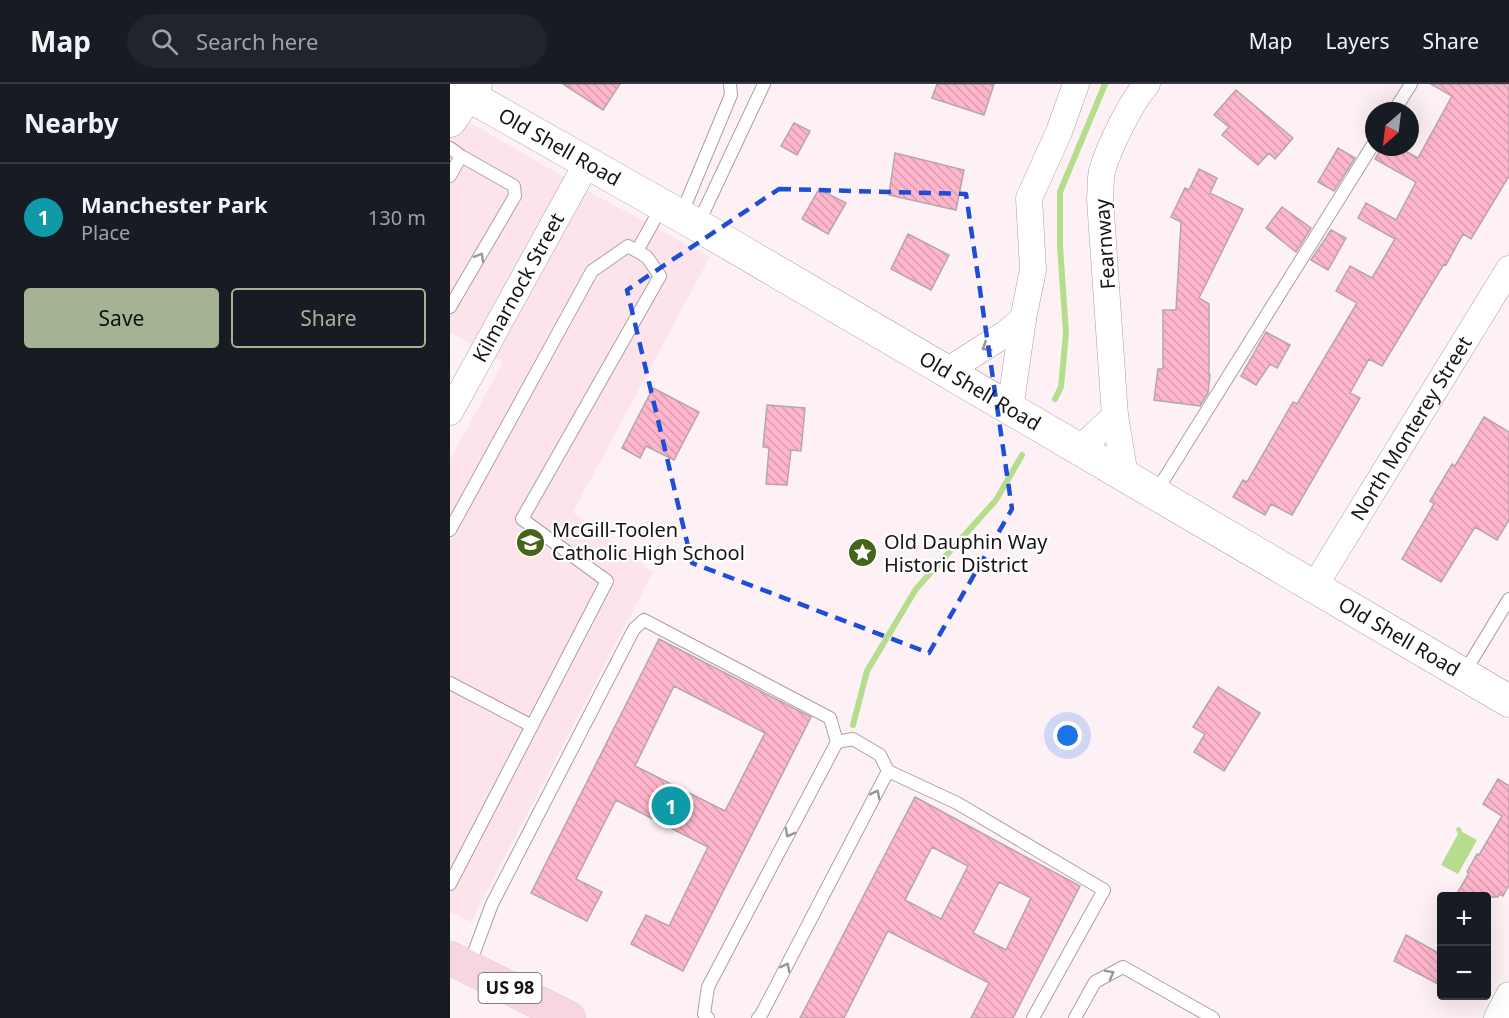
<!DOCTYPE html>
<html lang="en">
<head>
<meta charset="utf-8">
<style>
	body { margin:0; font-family:"Noto Sans",sans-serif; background:#20242c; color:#f1f3f6 }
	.controls { position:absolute; right:18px; bottom:18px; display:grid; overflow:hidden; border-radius:6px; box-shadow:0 6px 24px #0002 }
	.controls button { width:54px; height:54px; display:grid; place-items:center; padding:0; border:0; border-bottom:2px solid #363941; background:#171b24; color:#f1f3f6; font:30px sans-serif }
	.compass { position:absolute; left:915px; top:18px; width:54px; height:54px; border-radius:50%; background:#171b24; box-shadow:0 6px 24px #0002; rotate:208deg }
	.you { position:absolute; left:618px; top:652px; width:21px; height:21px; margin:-15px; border:4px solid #fff; border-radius:50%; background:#1a73e8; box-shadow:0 0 0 9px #1a73e833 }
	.badge { display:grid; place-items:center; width:39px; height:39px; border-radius:50%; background:#a4b393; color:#fff; font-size:20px; font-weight:700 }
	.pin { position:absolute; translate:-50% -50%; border:3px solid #fff; box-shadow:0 2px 6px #0006 }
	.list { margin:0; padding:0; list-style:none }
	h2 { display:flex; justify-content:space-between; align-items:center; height:78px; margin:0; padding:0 24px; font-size:26px }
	h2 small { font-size:20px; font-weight:400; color:#9ea1a6 }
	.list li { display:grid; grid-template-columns:39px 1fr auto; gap:18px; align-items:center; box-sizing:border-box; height:108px; padding:0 24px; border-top:2px solid #363941 }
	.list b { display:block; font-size:22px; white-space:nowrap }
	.list p { margin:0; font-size:20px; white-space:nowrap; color:#9ea1a6 }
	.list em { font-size:20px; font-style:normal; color:#9ea1a6 }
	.actions { display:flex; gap:12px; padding:18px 24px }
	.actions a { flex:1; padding:14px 0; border:2px solid #a4b393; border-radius:6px; text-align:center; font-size:21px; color:#a4b393 }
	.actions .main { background:#a4b393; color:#111 }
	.icon { flex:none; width:33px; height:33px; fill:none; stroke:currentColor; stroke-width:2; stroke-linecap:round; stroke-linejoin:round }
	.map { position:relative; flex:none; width:1059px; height:934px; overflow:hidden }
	header { display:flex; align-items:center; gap:36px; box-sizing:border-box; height:84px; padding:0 30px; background:#171b24; border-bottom:2px solid #363941 }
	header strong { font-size:28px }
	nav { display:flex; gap:33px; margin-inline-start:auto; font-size:21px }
	.search { width:420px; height:54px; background:#20242c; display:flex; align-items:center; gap:15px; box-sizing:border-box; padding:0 21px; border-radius:33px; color:#9ea1a6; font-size:22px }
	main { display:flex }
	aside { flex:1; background:#171b24 }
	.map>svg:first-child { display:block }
	.built { fill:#fde4eb }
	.water { fill:#b6dd8e }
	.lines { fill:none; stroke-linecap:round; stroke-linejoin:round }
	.stream { stroke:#b6dd8e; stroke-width:6 }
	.building { fill:url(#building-back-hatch); stroke:#b5a6aa; stroke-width:1.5; fill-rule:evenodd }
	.service-casing { stroke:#ae9fa3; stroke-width:14 }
	.minor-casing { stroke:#ae9fa3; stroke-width:27 }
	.tertiary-casing { stroke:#ae9fa3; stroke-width:33 }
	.primary-casing { stroke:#d5d5d5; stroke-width:34 }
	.service { stroke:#fff; stroke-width:12 }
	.minor { stroke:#fff; stroke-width:26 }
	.tertiary { stroke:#fff; stroke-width:32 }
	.primary { stroke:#f8d6e0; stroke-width:33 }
	.oneway { stroke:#979596 }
	.marked { fill:none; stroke:#1d4ed8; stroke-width:4.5; stroke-dasharray:12 8; stroke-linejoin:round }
	.labels { text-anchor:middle; stroke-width:4.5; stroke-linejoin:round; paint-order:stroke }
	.shield { fill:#fff; stroke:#5d5a5b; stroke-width:1.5 }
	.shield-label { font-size:18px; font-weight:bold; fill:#181315 }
	.street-label { font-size:20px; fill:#181315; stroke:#fff }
	.poi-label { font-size:20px; fill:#181315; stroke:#fff; text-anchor:start }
</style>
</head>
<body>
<header>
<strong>Map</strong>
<div class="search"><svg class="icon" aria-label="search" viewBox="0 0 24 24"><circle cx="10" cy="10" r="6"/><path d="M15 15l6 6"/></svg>Search here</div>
<nav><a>Map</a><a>Layers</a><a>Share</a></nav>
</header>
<main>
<aside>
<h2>Nearby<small></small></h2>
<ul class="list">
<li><span class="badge" style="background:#0f9aa8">1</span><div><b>Manchester Park</b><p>Place</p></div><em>130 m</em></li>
</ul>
<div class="actions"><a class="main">Save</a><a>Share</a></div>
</aside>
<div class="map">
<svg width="1059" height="934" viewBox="0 0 1059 934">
	<defs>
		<pattern id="building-back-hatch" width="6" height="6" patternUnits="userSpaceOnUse" patternTransform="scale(1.5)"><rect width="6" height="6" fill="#ffb6cd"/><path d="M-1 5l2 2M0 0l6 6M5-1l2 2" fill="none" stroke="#da9caf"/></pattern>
	</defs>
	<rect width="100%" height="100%" fill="#fef1f5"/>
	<!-- built -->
	<path class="built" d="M0 27 147 112 260 173 123 428 203 488 21 838 0 828V376L53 278 0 248Z"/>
	<!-- water -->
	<path class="water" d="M1008 743 1011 744 1012 748 1027 756 1008 790 991 781 1008 750 1006 745Z"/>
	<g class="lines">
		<!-- stream -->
		<path class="stream" d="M605 315 611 303 616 249 610 162V108L655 0
			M403 641 417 587 466 505 546 416 572 371"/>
	</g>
	<!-- building -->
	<path class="building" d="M113 0H170L153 26Z
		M487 0H544L534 31 482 14Z
		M981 0H1059V92L1021 155 1013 150 996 181 994 180 932 282 919 275 900 309 910 314 842 431 821 420 815 431 783 413 793 396 797 398 843 318 847 320 907 219 886 207 900 182 922 194 945 155 908 134 916 119 946 136 966 98 925 75 932 63H948L968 74 1002 12Z
		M786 6 843 54 825 75 819 69 808 81 772 51 779 43 764 31Z
		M344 39 360 47 347 71 331 62Z
		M888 64 905 74 884 107 868 98Z
		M445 69 514 86 506 126 439 111Z
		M749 85 767 94 760 109 793 125 749 214 759 220V291H760L758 309 750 322 704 316 708 285H713V226H726L731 138 721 133 735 104 739 106Z
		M369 105 396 119 378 150 352 135Z
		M832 123 861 144 846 168 816 144Z
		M881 146 896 154 878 186 861 176Z
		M458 150 499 171 481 206 441 185Z
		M816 248 840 261 827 284 820 280 806 301 791 292Z
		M203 304 249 328 224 376 196 362 190 374 172 364Z
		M317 321 355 324 351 367 341 366 337 401 316 400 319 364 313 363Z
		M1034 333 1059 348V436L1047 456 1025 443 991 498 952 475 984 420 980 417 1002 380 1005 382Z
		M209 555 361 633 233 887 181 860 196 831 219 842 258 763 166 716 126 795 152 808 137 837 81 809ZM224 602 315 649 275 727 185 682Z
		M768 603 810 629 774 687 744 668 755 650 743 643Z
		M1048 695 1059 702V801L1053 812 1049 810 1048 813H1005L1019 789 1017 788 1027 770 1029 771 1052 732 1033 720Z
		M465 713 630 802 563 934H521L539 899 438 847 394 934H350ZM482 763 518 782 491 835 455 816ZM549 798 581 814 556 866 523 849Z
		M956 851 992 871V902L944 877Z"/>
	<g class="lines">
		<defs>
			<path id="service" d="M944 27 961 0
				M0 64 11 72
				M0 92 11 72 64 102 65 112 0 223
				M231 131 281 11 280 0
				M248 140 314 0
				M187 167 212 122
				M706 408 924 59
				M0 446 142 187 178 162 197 173 210 192 72 435 157 497 0 800
				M1014 589 1059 515
				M0 599 82 642
				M438 687 507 719 654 806 583 934
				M19 882 42 820 184 545 194 536 380 634 387 658
				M258 934 254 930 258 903 387 658 403 655 430 671 438 687 311 931 308 934
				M625 934 645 898 673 883 763 934"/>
			<g id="minor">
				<path d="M497 287 555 250 573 235"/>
				<path d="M560 325 573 235 583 186 579 114 609 48 626 0"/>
				<path id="s1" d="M0 328 137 79"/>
				<path d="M630 365 665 332"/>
				<path d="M675 392 665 332 650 115C651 106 650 96 652 87 659 63 680 19 697 0"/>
				<path id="s2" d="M864 503 1059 185"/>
				<path d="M1047 934 1059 911"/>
			</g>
			<g id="tertiary">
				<path id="s3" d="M0 1 247 141 1059 617"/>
				<path d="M0 37 26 0"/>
			</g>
			<path id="primary" d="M0 874 119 934"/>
		</defs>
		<!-- service casing -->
		<use href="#service" class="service-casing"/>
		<!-- minor casing -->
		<use href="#minor" class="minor-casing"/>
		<!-- tertiary casing -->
		<use href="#tertiary" class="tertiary-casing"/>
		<!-- primary casing -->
		<use href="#primary" class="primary-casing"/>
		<!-- service -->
		<use href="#service" class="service"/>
		<!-- minor -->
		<use href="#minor" class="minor"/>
		<!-- tertiary -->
		<use href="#tertiary" class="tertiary"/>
		<!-- primary -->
		<use href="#primary" class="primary"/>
	</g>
	<!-- one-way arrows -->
	<defs><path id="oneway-chevron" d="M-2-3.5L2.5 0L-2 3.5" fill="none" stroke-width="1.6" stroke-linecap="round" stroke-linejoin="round" transform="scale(1.5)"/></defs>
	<g class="oneway">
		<use href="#oneway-chevron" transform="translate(30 173) rotate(-60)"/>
		<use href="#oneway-chevron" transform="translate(536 263) rotate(148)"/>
		<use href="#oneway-chevron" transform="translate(426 710) rotate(-63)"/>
		<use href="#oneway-chevron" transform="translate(339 749) rotate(118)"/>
		<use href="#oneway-chevron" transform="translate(336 883) rotate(-63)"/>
		<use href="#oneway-chevron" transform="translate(660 890) rotate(-29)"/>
	</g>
	<!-- marked area -->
	<path class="marked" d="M329 105 516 110 562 425 479 569 242 479 177 206Z"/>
	<!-- icons -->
	<defs>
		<symbol id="school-disc" viewBox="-11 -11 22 22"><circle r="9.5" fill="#45651a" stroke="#fff"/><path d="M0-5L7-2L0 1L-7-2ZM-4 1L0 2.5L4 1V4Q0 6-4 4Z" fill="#fff"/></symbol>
		<symbol id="sight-disc" viewBox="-11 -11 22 22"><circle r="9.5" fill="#45651a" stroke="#fff"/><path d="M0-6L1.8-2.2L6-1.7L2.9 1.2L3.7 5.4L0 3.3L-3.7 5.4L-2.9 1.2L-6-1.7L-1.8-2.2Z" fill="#fff"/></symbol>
	</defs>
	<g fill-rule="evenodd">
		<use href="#school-disc" x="64" y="442" width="33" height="33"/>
		<use href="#sight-disc" x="396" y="452" width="33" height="33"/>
	</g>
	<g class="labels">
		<!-- shield labels -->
		<rect class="shield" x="28.5" y="889" width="63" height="30" rx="4.5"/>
		<g class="shield-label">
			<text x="60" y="910">US 98</text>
		</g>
		<!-- street labels -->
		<g class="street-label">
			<text dy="7" stroke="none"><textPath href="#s3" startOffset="126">Old Shell Road</textPath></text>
			<text transform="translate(655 160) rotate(-94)" y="7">Fearnway</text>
			<text dy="7" stroke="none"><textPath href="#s1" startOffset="142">Kilmarnock Street</textPath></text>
			<text dy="7" stroke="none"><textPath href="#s3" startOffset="612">Old Shell Road</textPath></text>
			<text dy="7" stroke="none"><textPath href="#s2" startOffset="186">North Monterey Street</textPath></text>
			<text dy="7" stroke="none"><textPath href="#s3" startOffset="1098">Old Shell Road</textPath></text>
		</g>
		<!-- poi labels -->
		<g class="poi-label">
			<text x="102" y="453">McGill-Toolen<tspan x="102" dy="23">Catholic High School</tspan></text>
			<text x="434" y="465">Old Dauphin Way<tspan x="434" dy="23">Historic District</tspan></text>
		</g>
	</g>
</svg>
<div class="controls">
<button>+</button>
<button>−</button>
</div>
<svg class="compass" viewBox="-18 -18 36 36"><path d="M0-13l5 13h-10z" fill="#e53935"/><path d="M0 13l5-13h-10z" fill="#9ea1a6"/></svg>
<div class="you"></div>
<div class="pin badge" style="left:221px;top:722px;background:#0f9aa8">1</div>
</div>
</main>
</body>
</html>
